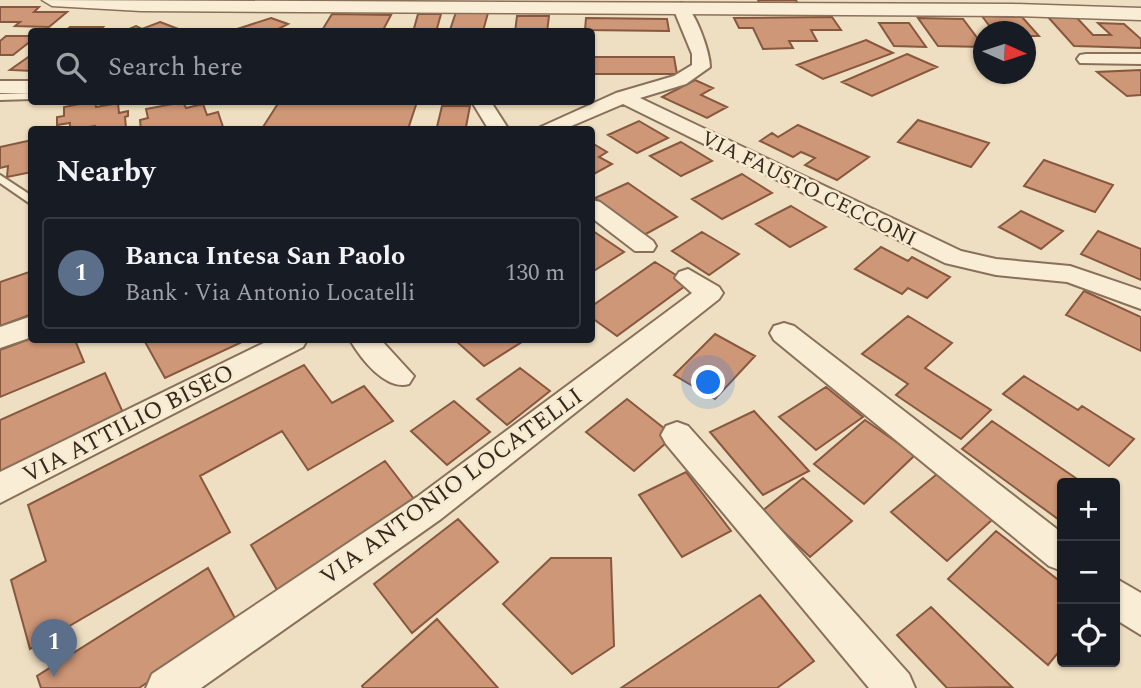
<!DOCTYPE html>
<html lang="en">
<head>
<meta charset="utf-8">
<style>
	body { margin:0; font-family:Spectral,serif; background:#242831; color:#f1f3f6 }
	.controls { position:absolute; right:21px; bottom:21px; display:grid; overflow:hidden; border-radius:7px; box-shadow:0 2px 5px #0004 }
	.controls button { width:63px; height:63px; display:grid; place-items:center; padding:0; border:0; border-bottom:2px solid #363941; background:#171b24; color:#f1f3f6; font:35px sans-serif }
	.compass { position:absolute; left:973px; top:21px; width:63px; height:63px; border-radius:50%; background:#171b24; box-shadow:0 2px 5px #0004; rotate:93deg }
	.you { position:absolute; left:709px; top:383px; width:24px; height:24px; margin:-18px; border:5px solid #fff; border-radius:50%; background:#1a73e8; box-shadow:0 0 0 10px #1a73e833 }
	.badge { display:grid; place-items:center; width:46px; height:46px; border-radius:50%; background:#d93025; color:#fff; font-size:23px; font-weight:700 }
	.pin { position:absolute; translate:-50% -58px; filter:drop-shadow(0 2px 4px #0008) }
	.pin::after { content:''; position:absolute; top:37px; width:24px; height:21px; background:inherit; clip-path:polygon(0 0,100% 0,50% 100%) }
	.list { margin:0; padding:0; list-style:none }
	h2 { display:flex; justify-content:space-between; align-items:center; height:91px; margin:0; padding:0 28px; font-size:30px }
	h2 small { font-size:23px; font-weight:400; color:#9ea1a6 }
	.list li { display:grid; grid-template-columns:46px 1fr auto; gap:21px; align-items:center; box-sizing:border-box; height:112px; margin:0 14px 14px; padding:0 14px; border:2px solid #363941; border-radius:7px }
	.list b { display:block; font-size:26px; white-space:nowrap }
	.list p { margin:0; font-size:23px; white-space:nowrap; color:#9ea1a6 }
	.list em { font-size:23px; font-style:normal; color:#9ea1a6 }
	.icon { flex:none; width:38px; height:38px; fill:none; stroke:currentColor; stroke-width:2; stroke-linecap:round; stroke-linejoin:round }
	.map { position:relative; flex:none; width:1141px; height:688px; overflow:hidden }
	.search { position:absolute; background:#171b24; box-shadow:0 2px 5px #0004; left:28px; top:28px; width:567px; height:77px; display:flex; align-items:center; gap:18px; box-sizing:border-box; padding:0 24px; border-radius:7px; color:#9ea1a6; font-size:26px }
	.panel { position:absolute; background:#171b24; box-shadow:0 2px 5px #0004; left:28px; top:126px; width:567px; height:217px; border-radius:7px }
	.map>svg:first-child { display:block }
	.building { fill:#ce9777; stroke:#88583e; stroke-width:2 }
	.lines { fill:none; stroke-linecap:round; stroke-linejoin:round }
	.service-casing { stroke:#897059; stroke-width:4 }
	.minor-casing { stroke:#897059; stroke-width:4 }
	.tertiary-casing { stroke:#897059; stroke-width:3 }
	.service { fill:#f9edd5; fill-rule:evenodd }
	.minor { fill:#f9edd5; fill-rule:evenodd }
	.tertiary { fill:#f9edd5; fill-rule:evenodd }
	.labels { text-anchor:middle; stroke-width:5; stroke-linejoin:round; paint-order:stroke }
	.far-street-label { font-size:21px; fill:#38291d; stroke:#f6ead1 }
	.street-label { font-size:24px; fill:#38291d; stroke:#f6ead1 }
</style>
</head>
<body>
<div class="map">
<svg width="1141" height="688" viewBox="0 0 1141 688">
	<rect width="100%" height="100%" fill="#efdfc2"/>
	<!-- building -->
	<path class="building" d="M758 0H796L798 5 760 4Z
		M0 7H39L34 12H67L49 27 15 26 20 22H0Z
		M456 12 488 13 483 31 450 30Z
		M332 14 391 15 382 32H321Z
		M418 14H441L436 32H413Z
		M517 16H549L547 32H515Z
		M982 16 1022 17 1039 36H1026V32H994Z
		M832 17 841 30H811L817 41H789L793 48 763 49 753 28H739L734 18Z
		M1048 17 1077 18 1093 35H1111L1098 23 1124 24 1141 39V48L1074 46Z
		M271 18 288 24 278 29 286 32H228Z
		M586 18 667 19 669 31 585 30Z
		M918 18 963 19 984 47 938 46Z
		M160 22 181 30 122 32 136 26 142 29Z
		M879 23H909L926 47 894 46Z
		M70 27H103L98 32H64Z
		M6 36H32V40L13 55H0V41Z
		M866 40 893 53 823 79 797 65Z
		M907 54 937 67 872 96 842 82Z
		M31 55 32 71 10 70Z
		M592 57H674L677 74H592Z
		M1141 70V95L1127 96 1097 72Z
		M695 80 713 88 701 95 727 107 707 118 662 97Z
		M90 102H95L96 107 118 103 119 113 128 111V116L125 117 126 128 95 130V126L70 130V123L57 125V117L64 116V107Z
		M183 102 186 108 203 104 207 115 218 112 224 130H141L140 120 148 118 146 109Z
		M279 102H417L408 129 263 127Z
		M442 106H470L466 127H437Z
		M918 120 989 143 971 167 898 142Z
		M639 121 668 138 637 153 608 135Z
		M798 125 869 157 837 180 805 165 815 158 801 152 793 157 760 141 772 133 778 137Z
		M32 140V172L7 177 8 166 0 168V147Z
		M681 142 712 161 681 176 650 156Z
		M592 143 607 152 599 157 612 164 592 175Z
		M1044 160 1113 185 1095 212 1024 186Z
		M742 174 772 193 722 219 692 199Z
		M628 183 677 217 644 235 595 198Z
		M791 206 826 227 790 247 756 224Z
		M1021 211 1063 231 1041 249 999 227Z
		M593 231 624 252 592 272V232Z
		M1098 231 1141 249V280L1081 254Z
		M702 232 739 254 709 275 672 251Z
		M881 247 908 261 912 257 950 277 927 298 908 288 902 294 855 269Z
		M655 262 689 283 617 336 592 318V306Z
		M29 272 32 314 0 326V282Z
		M1084 291 1141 317V351L1066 315Z
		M908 316 952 343 925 368 991 410 961 439 896 395 908 384 862 354Z
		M715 334 755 356 715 399 674 375Z
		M32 338 75 340 84 362 0 397V350Z
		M144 340H237L240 343 165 378Z
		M455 340H525L484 366Z
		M304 365 332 403 364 386 393 421 308 470 282 431 200 476 230 532 30 649 11 580 46 561 28 505Z
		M520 368 550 391 507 425 477 399Z
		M105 373 125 417 0 477V420Z
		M1024 376 1078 410 1082 406 1134 439 1109 466 1003 394Z
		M826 387 863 417 816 450 779 417Z
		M627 399 674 436 634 471 586 432Z
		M454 401 490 432 447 465 411 431Z
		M754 411 809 471 763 495 710 432Z
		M865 420 915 455 864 504 814 464Z
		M992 421 1083 483H1062V522L962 449Z
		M385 461 417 503 280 595 251 545Z
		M686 472 731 531 682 557 639 495Z
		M937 474 993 519 947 561 891 512Z
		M803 478 852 521 810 557 762 511Z
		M458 519 498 562 412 633 374 584Z
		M996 531 1062 583V648L1048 665 948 579Z
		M551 558H611L614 646 572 674 503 604Z
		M208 568 237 622 139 688H41L37 676Z
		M760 595 814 661 777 688H621Z
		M931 607 1012 687 947 688 897 635Z
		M437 619 498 688H363L362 686Z"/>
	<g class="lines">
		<defs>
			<path id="service" d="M32 93V99L0 100V94Z
				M0 175 32 196V205L0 183Z"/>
			<path id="minor" d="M681 3C695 7 710 53 710 67L686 84 640 98 961 251 996 259 1070 266 1141 290V309L1067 282 996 275 945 263 623 104 562 130H534L616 93 674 76 692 65V54L673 8Z
				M1086 54H1141V64L1080 63 1077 59 1080 55Z
				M0 81H32V93H0Z
				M472 102H491L509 130H489Z
				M592 200 600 202 653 241 656 246 653 251H635L592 218Z
				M688 269 719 287 723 293 719 299 441 519 201 688H146L152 674 417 497 692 293 675 278 679 272Z
				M32 316V337L0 348V327Z
				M784 323 794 326 1062 533V571L1049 566 774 340 770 333 774 326Z
				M270 340H307L303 347 0 503V472Z
				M350 340H381L414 376 409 384C386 391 361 359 350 340Z
				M677 422 688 426 909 674 915 688H869L666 444 661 435 666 426Z
				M1115 578 1141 593V635L1115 619Z"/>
			<path id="tertiary" d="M42 0 1013 4 1141 8V20L1013 16 141 11 52 6Z"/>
		</defs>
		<!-- service casing -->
		<use href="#service" class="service-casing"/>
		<!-- minor casing -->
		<use href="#minor" class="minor-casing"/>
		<!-- tertiary casing -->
		<use href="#tertiary" class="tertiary-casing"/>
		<!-- service -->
		<use href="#service" class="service"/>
		<!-- minor -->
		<use href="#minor" class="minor"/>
		<!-- tertiary -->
		<use href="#tertiary" class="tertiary"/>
	</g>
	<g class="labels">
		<!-- far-street labels -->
		<g class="far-street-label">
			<text transform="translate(809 188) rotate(26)" y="7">VIA FAUSTO CECCONI</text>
		</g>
		<!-- street labels -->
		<g class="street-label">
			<text transform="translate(128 423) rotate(-27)" y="8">VIA ATTILIO BISEO</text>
			<text transform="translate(451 486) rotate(-36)" y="8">VIA ANTONIO LOCATELLI</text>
		</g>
	</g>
</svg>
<div class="controls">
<button>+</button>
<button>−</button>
<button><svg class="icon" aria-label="locate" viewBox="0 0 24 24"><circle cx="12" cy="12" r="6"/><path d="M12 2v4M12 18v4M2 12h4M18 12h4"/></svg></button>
</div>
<svg class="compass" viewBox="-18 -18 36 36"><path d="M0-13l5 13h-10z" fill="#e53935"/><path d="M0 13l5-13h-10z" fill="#9ea1a6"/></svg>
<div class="you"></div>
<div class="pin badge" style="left:54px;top:677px;background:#5c6f8a">1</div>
<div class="search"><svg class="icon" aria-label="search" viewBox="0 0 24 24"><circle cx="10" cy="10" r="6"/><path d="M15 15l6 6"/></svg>Search here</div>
<section class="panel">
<h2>Nearby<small></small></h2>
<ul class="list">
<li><span class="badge" style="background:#5c6f8a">1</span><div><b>Banca Intesa San Paolo</b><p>Bank · Via Antonio Locatelli</p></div><em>130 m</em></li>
</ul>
</section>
</div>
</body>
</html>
